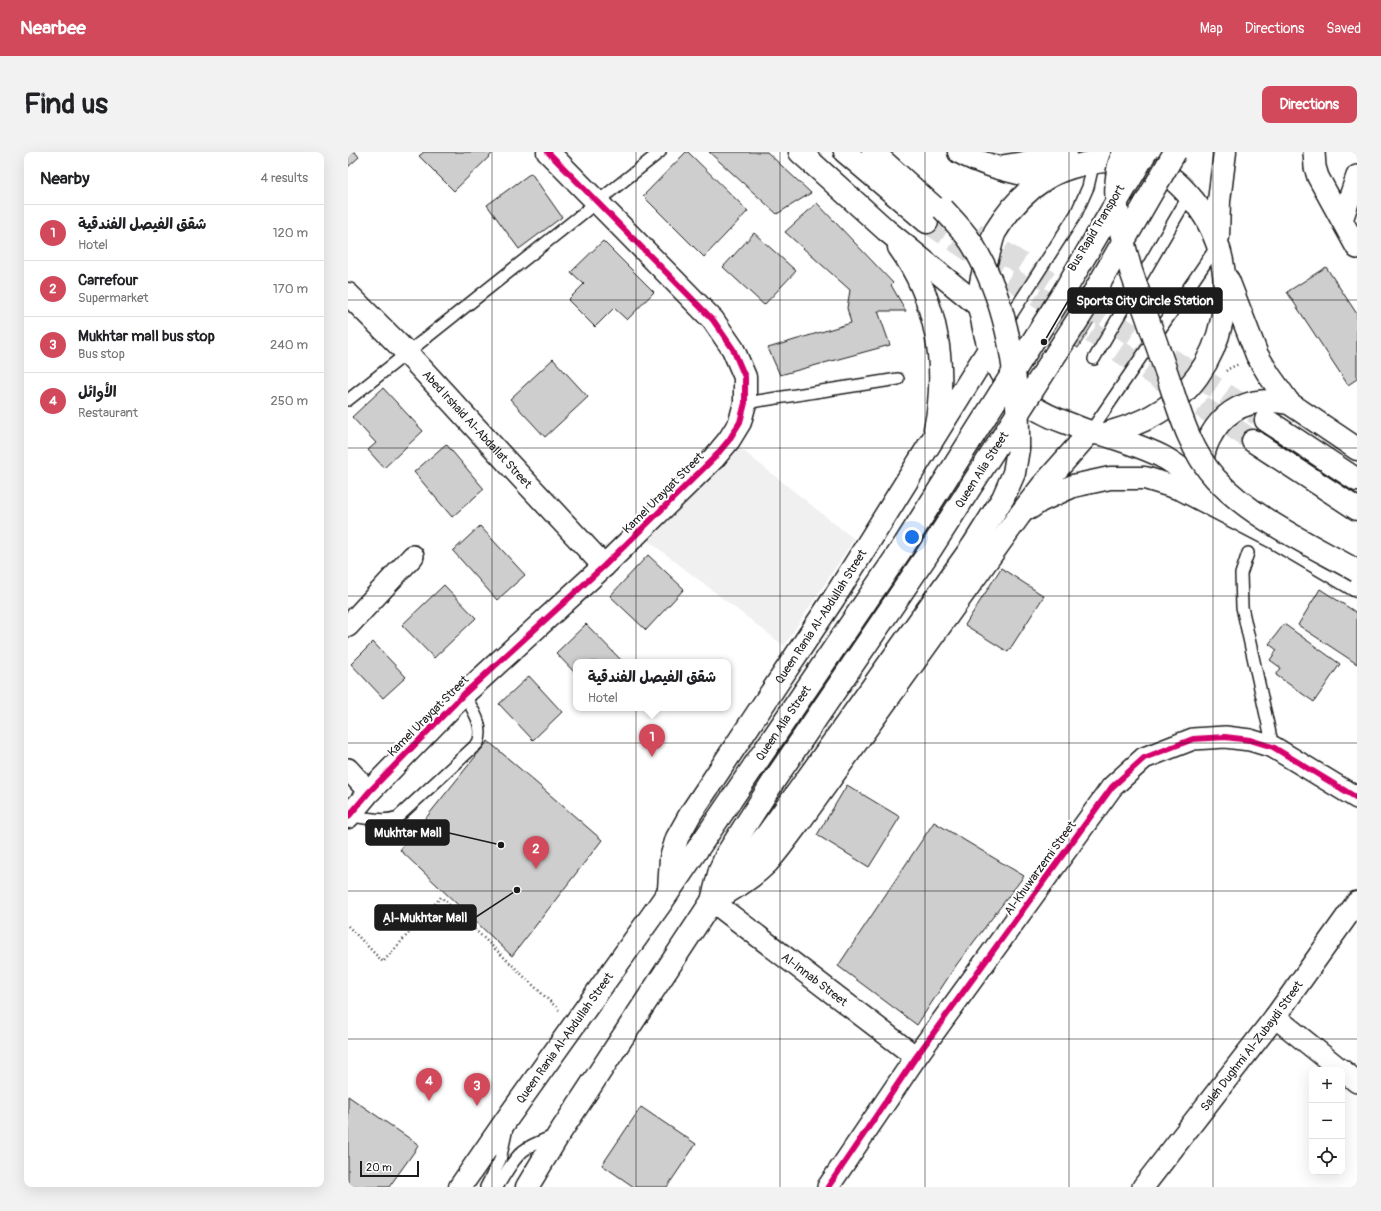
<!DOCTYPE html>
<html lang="en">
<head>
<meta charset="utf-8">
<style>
	body { margin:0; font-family:Pangolin,"Playpen Sans Arabic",sans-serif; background:#f2f2f2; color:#202124 }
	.controls { position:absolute; right:12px; bottom:12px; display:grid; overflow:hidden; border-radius:8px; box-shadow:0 4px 16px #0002 }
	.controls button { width:36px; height:36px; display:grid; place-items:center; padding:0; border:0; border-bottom:1px solid #e0e0e0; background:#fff; color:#202124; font:20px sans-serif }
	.scale { position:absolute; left:12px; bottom:10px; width:59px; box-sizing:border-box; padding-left:4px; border:2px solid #1c1c1c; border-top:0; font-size:11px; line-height:14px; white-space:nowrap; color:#1c1c1c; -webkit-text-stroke:3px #fff; paint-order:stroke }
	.you { position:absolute; left:564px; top:385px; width:14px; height:14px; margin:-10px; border:3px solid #fff; border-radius:50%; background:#1a73e8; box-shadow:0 0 0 6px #1a73e833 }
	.badge { display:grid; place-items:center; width:26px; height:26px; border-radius:50%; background:#d1495b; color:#fff; font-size:13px; font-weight:700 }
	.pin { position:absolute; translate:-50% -33px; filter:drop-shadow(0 1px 2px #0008) }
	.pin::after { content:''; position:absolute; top:21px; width:14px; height:12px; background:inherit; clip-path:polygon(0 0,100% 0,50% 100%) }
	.popup { position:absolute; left:225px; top:507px; width:158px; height:52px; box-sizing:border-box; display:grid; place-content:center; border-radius:8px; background:#fff; filter:drop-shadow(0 1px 3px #0005); font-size:13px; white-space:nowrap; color:#757577 }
	.popup b { font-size:15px; color:#202124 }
	.popup::after { content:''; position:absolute; left:50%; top:100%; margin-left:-8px; border:8px solid transparent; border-top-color:#fff }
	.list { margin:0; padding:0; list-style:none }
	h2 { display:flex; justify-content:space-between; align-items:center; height:52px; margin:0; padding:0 16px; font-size:17px }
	h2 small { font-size:13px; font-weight:400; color:#757577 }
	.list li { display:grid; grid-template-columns:26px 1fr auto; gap:12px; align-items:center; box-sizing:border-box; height:56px; padding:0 16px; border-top:1px solid #e0e0e0 }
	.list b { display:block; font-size:15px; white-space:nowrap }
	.list p { margin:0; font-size:13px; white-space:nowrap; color:#757577 }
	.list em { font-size:13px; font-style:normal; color:#757577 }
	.icon { flex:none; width:22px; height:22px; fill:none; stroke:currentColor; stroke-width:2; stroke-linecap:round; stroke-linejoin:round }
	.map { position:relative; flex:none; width:1009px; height:1035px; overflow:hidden; border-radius:8px }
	header { display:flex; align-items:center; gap:24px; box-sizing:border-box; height:56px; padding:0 20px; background:#d1495b; color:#fff }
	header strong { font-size:19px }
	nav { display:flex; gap:22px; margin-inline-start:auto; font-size:14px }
	.intro { display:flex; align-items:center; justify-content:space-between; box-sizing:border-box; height:96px; padding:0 24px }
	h1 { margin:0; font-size:28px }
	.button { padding:10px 18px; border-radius:8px; background:#d1495b; color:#fff; font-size:14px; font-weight:700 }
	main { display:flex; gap:24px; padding:0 24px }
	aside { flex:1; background:#fff; border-radius:8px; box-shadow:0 4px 16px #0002 }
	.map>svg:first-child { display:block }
	.built { fill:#f0f0f0 }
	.building { fill:#cecece; stroke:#1c1c1c }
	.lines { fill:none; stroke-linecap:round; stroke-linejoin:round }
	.trunk-tunnel { stroke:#ddd; stroke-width:22; stroke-dasharray:22 11; stroke-linecap:butt }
	.service-casing { stroke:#1c1c1c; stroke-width:14 }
	.minor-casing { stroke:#1c1c1c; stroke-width:24 }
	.tertiary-casing { stroke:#1c1c1c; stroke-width:25 }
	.secondary-casing { stroke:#1c1c1c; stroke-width:25 }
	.primary-casing { stroke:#1c1c1c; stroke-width:25 }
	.trunk-casing { stroke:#1c1c1c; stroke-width:25 }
	.path { stroke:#1c1c1c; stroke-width:2.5; stroke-dasharray:1 3; stroke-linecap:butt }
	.service { stroke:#fff; stroke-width:11 }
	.minor { stroke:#fff; stroke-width:21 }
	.tertiary { stroke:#fff; stroke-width:22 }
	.secondary { stroke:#fff; stroke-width:22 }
	.primary { stroke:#fff; stroke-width:22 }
	.trunk { stroke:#fff; stroke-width:22 }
	.primary-bridge-casing { stroke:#1c1c1c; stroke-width:25; stroke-linecap:butt }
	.trunk-bridge-casing { stroke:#1c1c1c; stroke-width:25; stroke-linecap:butt }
	.primary-bridge { stroke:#fff; stroke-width:22 }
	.trunk-bridge { stroke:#fff; stroke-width:22 }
	.cycleway-casing { stroke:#fff; stroke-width:8 }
	.cycleway { stroke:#d6006c; stroke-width:6 }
	.grid { fill:none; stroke:#1c1c1c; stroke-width:1; stroke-opacity:0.55 }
	.labels { text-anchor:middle; stroke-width:4; stroke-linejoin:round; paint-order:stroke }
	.street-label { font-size:12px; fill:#1c1c1c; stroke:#fff }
	.leader { fill:none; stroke:#1c1c1c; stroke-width:1.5 }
	.callout-dot { fill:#1c1c1c; stroke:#fff; stroke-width:1.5 }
	.callout { fill:#1c1c1c; stroke:#1c1c1c; stroke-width:1.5 }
	.callout-label { font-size:13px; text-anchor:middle; font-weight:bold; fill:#fff }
</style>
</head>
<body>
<header>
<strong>Nearbee</strong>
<nav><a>Map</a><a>Directions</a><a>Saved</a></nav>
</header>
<div class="intro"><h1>Find us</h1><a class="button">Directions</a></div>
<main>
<aside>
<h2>Nearby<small>4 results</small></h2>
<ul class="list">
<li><span class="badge">1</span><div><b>شقق الفيصل الفندقية</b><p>Hotel</p></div><em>120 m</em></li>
<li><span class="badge">2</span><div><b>Carrefour</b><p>Supermarket</p></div><em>170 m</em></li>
<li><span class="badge">3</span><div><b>Mukhtar mall bus stop</b><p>Bus stop</p></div><em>240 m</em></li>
<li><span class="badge">4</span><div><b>الأوائل</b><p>Restaurant</p></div><em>250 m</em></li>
</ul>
</aside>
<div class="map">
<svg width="1009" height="1035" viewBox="0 0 1009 1035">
	<rect width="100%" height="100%" fill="#fff"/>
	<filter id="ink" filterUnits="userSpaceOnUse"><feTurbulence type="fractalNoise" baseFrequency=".025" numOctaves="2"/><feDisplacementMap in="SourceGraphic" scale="8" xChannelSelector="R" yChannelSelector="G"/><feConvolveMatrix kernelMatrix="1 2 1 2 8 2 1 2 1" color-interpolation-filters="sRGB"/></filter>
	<g filter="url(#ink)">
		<!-- built -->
		<path class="built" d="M388 293 506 387 436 494 298 387Z"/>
		<!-- building -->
		<path class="building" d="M0 0H7L11 5 0 15Z
			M76 0H146L106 39 71 4Z
			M338 0H340L400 59 356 105 295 44Z
			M361 0H419L463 41 429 62Z
			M183 21 214 65 171 97 139 53Z
			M469 51 545 131 543 133 558 159H530L542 193 432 223 420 196 503 171 499 156 502 138 437 80Z
			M406 81 448 119 416 153 375 115Z
			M255 89 306 140 279 168 266 156 247 175 220 148 236 132 223 120Z
			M978 115 1009 162V227L1000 233 939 140Z
			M733 154 749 165 730 196 713 185Z
			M205 207 240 245 197 285 162 247Z
			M35 236 75 279 36 316 20 298 28 291 4 265Z
			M98 292 136 337 104 365 66 320Z
			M132 374 177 423 149 448 105 399Z
			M300 403 336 437 298 478 262 444Z
			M653 416 696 444 660 500 617 473Z
			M96 433 128 466 86 506 54 473Z
			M972 437 1009 461V512L950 473Z
			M238 472 275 510H228V522L208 501Z
			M936 472 992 512 966 550 928 523 933 516 922 508 929 498 921 492Z
			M25 490 58 525 35 546 3 512Z
			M181 524 214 560 185 588 151 552Z
			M140 589 254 688 164 804 52 698Z
			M499 633 552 665 521 715 469 683Z
			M586 670 676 724 609 812 569 873 490 814Z
			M0 944 71 993 41 1035H0Z
			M293 955 348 992 319 1035H286L254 1013Z"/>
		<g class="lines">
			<!-- trunk-tunnel -->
			<path class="trunk-tunnel" d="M579 70 905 289
				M627 82 910 263"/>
			<defs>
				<path id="service" d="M781 43C788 31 798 29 811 33
					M658 171 728 62 740 35 746 9
					M746 207 841 43 838 42
					M0 248 312 0
					M397 251 550 227
					M742 280 869 94
					M900 401 893 422 894 455 925 595
					M1 664C17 665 35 671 50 665L130 591C137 573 124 557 116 542
					M138 1035 152 1008 159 976
					M149 1035C157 1023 164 1008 175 999 184 992 196 988 206 984"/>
				<g id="minor">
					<path d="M966 0 967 15 970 25 1009 96"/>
					<path d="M994 68 1009 24"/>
					<path d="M0 474 65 404"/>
					<path d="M0 617 21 640"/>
					<path id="s1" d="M364 749 568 905"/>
					<path d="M927 865 993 918"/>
					<path d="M994 918 1009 930"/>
					<path d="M480 1035 568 905 764 635 796 606 845 587 877 585 902 588 925 595 1009 646"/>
					<path id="s2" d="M795 1035 927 865 1009 750"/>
				</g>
				<g id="tertiary">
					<path id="s3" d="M0 142 59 201 173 325 256 414"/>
					<path d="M0 665 21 640 116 542 256 414 366 306 381 288 392 270 397 251V225L385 197 365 168 200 0"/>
				</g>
				<g id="secondary">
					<path d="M452 0 538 78 631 154"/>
					<path d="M611 0C638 15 667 20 696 27"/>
					<path d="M771 7C788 11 805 14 820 24 831 31 841 43 849 53 900 121 879 224 804 264 791 271 780 275 766 279 763 280 758 282 754 282 743 282 730 275 719 271 696 263 671 249 657 228 644 208 640 195 635 172 634 165 631 158 631 152 631 133 636 117 641 100 643 94 644 86 647 80 659 60 676 40 697 27 719 13 745 10 771 7Z"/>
					<path d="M657 14 676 11 718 0"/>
					<path d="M870 85 871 49 877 0"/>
					<path d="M551 95C589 147 600 215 587 277"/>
					<path d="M880 128 909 203 921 223 941 251 1009 297"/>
					<path d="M755 282C775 289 796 295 815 305 835 316 852 332 870 345"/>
					<path d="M855 323C853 311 855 299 861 287 877 255 906 244 941 251"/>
					<path d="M682 356 692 349 725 334 762 326H797L833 337 929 387 1009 434"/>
					<path id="s4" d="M321 738 323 706 329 686 343 661 486 446 641 197"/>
					<path d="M365 748C385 738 403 727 419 711 431 698 441 683 452 669L671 364 695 333 742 280"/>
				</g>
				<g id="primary">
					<path id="s5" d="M112 1035 161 964 313 751 406 614"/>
					<path d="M179 1035 211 982 364 749 372 718 379 702 427 627"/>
				</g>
				<path id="trunk" d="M497 0 579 70
					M525 0 588 57
					M918 268 1009 328
					M905 289 1009 357
					M364 749 420 681 449 641 626 392 655 346 666 321 670 297"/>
			</defs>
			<!-- service casing -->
			<use href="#service" class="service-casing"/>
			<!-- minor casing -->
			<use href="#minor" class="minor-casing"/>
			<!-- tertiary casing -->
			<use href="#tertiary" class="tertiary-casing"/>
			<!-- secondary casing -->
			<use href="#secondary" class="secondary-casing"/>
			<!-- primary casing -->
			<use href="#primary" class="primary-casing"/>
			<!-- trunk casing -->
			<use href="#trunk" class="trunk-casing"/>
			<!-- path -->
			<path class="path" d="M878 219 880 217 891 212
				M0 774 35 810 93 745 211 858"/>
			<!-- service -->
			<use href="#service" class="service"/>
			<!-- minor -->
			<use href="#minor" class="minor"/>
			<!-- tertiary -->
			<use href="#tertiary" class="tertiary"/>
			<!-- secondary -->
			<use href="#secondary" class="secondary"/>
			<!-- primary -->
			<use href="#primary" class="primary"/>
			<!-- trunk -->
			<use href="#trunk" class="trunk"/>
			<defs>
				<g id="primary-bridge">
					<path id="s6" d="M406 614 557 392 714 143 798 0"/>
					<path id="s7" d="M427 627 579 403 736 158 827 0"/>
				</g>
				<path id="trunk-bridge" d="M776 0C774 6 771 12 770 18 764 52 774 86 783 119 795 153 807 188 819 222 831 258 841 297 867 326 902 365 963 393 1009 419
					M595 57C605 68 615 78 623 90 661 151 671 226 670 297"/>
			</defs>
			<!-- primary-bridge casing -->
			<use href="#primary-bridge" class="primary-bridge-casing"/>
			<!-- trunk-bridge casing -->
			<use href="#trunk-bridge" class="trunk-bridge-casing"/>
			<!-- primary-bridge -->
			<use href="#primary-bridge" class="primary-bridge"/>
			<!-- trunk-bridge -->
			<use href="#trunk-bridge" class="trunk-bridge"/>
			<defs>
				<path id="cycleway" d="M0 665 21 640 116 542 256 414 366 306 381 288 392 270 397 251V225L385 197 365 168 200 0
					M480 1035 568 905 764 635 796 606 845 587 877 585 902 588 925 595 1009 646"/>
			</defs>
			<!-- cycleway casing -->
			<use href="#cycleway" class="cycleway-casing"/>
			<!-- cycleway -->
			<use href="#cycleway" class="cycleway"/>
		</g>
	</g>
	<!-- grid -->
	<path class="grid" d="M144 0V1035M288 0V1035M432 0V1035M577 0V1035M721 0V1035M865 0V1035M0 148H1009M0 296H1009M0 444H1009M0 591H1009M0 739H1009M0 887H1009"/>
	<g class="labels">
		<!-- street labels -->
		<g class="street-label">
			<text transform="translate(748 76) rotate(-59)" y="4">Bus Rapid Transport</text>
			<text dy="4" stroke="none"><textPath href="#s3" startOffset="187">Abed Irshaid Al-Abdallat Street</textPath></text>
			<text dy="4" stroke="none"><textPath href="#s7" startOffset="372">Queen Alia Street</textPath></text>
			<text transform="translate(315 341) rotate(-45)" y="4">Kamel Urayqat Street</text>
			<text dy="4" stroke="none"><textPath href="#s4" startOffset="317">Queen Rania Al-Abdullah Street</textPath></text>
			<text transform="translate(80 564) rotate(-45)" y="4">Kamel Urayqat Street</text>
			<text dy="4" stroke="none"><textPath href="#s6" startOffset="52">Queen Alia Street</textPath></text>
			<text transform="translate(692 716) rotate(-54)" y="4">Al-Khuwarzemi Street</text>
			<text dy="4" stroke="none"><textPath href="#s1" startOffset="129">Al-Innab Street</textPath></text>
			<text dy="4" stroke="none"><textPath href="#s5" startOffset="182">Queen Rania Al-Abdullah Street</textPath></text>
			<text dy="4" stroke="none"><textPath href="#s2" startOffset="178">Saleh Dughmi Al-Zubaydi Street</textPath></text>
		</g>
	</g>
	<!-- callouts -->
	<path class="leader" d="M696 190L720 149M153 693L101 681M169 738L128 765"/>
	<g class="callout-dot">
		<circle cx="696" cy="190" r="4"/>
		<circle cx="153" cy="693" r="4"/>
		<circle cx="169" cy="738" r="4"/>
	</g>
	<g class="callout">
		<rect x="720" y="136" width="154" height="25" rx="4"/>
		<rect x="18" y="668" width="83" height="25" rx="4"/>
		<rect x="27" y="753" width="101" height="25" rx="4"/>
	</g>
	<g class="callout-label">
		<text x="797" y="153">Sports City Circle Station</text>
		<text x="60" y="685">Mukhtar Mall</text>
		<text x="77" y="770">ِAl-Mukhtar Mall</text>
	</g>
</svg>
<div class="controls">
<button>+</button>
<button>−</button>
<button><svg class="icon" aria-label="locate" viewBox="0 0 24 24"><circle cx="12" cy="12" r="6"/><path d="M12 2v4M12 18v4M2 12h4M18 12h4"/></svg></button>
</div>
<div class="scale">20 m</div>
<div class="you"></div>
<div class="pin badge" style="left:304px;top:605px">1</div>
<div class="popup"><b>شقق الفيصل الفندقية</b>Hotel</div>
<div class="pin badge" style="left:188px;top:717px">2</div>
<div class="pin badge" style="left:129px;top:954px">3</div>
<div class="pin badge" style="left:81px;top:949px">4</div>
</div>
</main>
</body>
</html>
